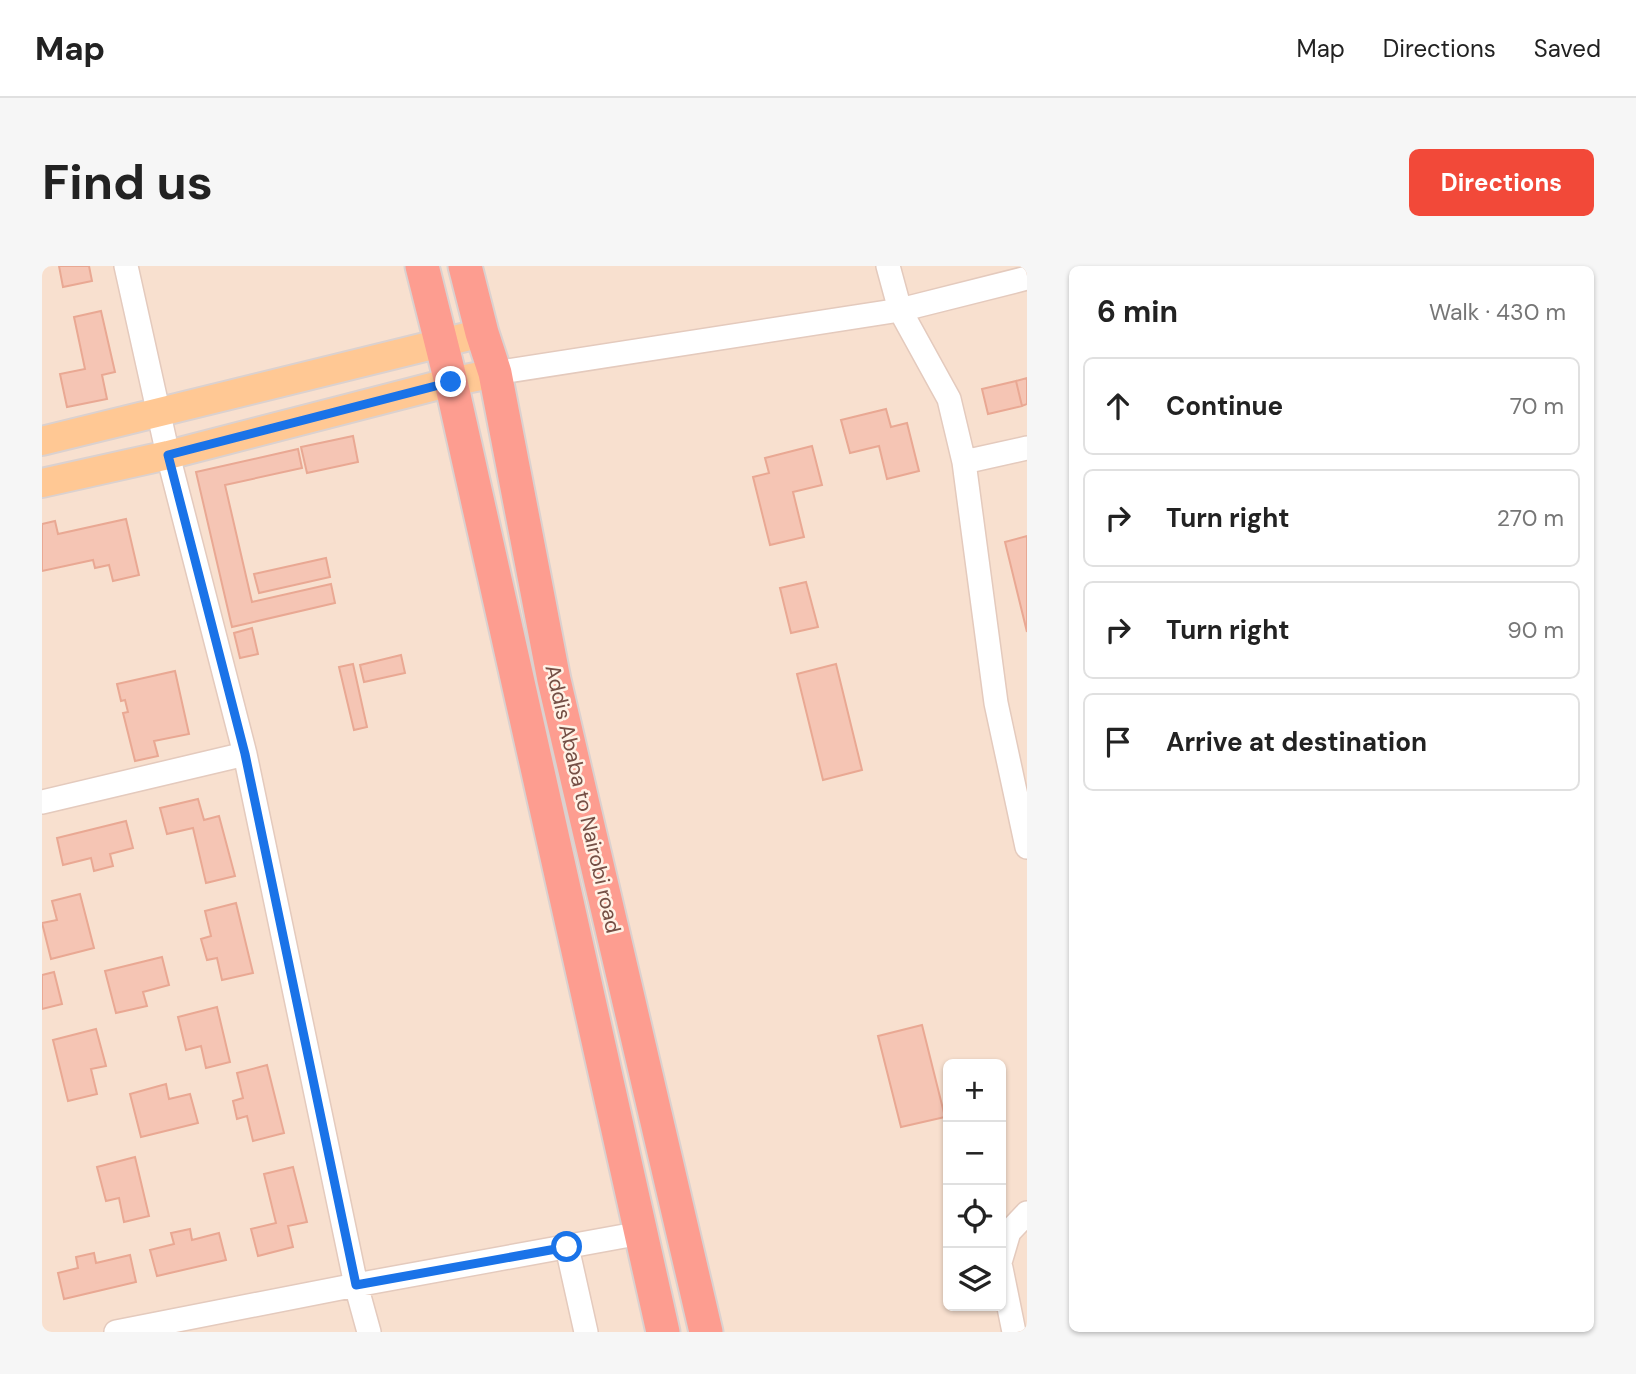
<!DOCTYPE html>
<html lang="en">
<head>
<meta charset="utf-8">
<style>
	body { margin:0; font-family:"DM Sans",sans-serif; background:#f6f6f6; color:#222 }
	.controls { position:absolute; right:21px; bottom:21px; display:grid; overflow:hidden; border-radius:10px; box-shadow:0 2px 5px #0004 }
	.controls button { width:63px; height:63px; display:grid; place-items:center; padding:0; border:0; border-bottom:2px solid #e0e0e0; background:#fff; color:#222; font:35px sans-serif }
	.stop { position:absolute; width:21px; height:21px; margin:-16px; border:5px solid #1a73e8; border-radius:50%; background:#fff }
	.stop.end { background:#1a73e8; border-color:#fff; box-shadow:0 2px 7px #0008 }
	.list { margin:0; padding:0; list-style:none }
	h2 { display:flex; justify-content:space-between; align-items:center; height:91px; margin:0; padding:0 28px; font-size:30px }
	h2 small { font-size:23px; font-weight:400; color:#767676 }
	.list li { display:grid; grid-template-columns:46px 1fr auto; gap:21px; align-items:center; box-sizing:border-box; height:98px; margin:0 14px 14px; padding:0 14px; border:2px solid #e0e0e0; border-radius:10px }
	.list b { display:block; font-size:26px; white-space:nowrap }
	.list em { font-size:23px; font-style:normal; color:#767676 }
	.icon { flex:none; width:38px; height:38px; fill:none; stroke:currentColor; stroke-width:2; stroke-linecap:round; stroke-linejoin:round }
	.map { position:relative; flex:none; width:985px; height:1066px; overflow:hidden; border-radius:10px }
	header { display:flex; align-items:center; gap:42px; box-sizing:border-box; height:98px; padding:0 35px; background:#fff; border-bottom:2px solid #e0e0e0 }
	header strong { font-size:33px }
	nav { display:flex; gap:38px; margin-inline-start:auto; font-size:24px }
	.intro { display:flex; align-items:center; justify-content:space-between; box-sizing:border-box; height:168px; padding:0 42px }
	h1 { margin:0; font-size:49px }
	.button { padding:18px 32px; border-radius:10px; background:#f24939; color:#fff; font-size:24px; font-weight:700 }
	main { display:flex; gap:42px; padding:0 42px }
	aside { flex:1; background:#fff; border-radius:10px; box-shadow:0 2px 5px #0004 }
	.map>svg:first-child { display:block }
	.residential { fill:#f8e0cf; fill-rule:evenodd }
	.building { fill:#f5c5b4; stroke:#e9a893; stroke-width:2 }
	.lines { fill:none; stroke-linecap:round; stroke-linejoin:round }
	.minor-casing { stroke:#e4cabd; stroke-width:26 }
	.major-casing { stroke:#dbd1cf; stroke-width:32 }
	.highway-casing { stroke:#dbd1cf; stroke-width:37 }
	.minor { stroke:#fff; stroke-width:23 }
	.major { stroke:#ffc894; stroke-width:28 }
	.highway { stroke:#fd9d90; stroke-width:33 }
	.route { stroke:#1a73e8; stroke-width:9 }
	.labels { text-anchor:middle; stroke-width:5; stroke-linejoin:round; paint-order:stroke }
	.street-label { font-size:21px; fill:#754f45; stroke:#fff2e6 }
</style>
</head>
<body>
<header>
<strong>Map</strong>
<nav><a>Map</a><a>Directions</a><a>Saved</a></nav>
</header>
<div class="intro"><h1>Find us</h1><a class="button">Directions</a></div>
<main>
<div class="map">
<svg width="985" height="1066" viewBox="0 0 985 1066">
	<rect width="100%" height="100%" fill="#feedde"/>
	<!-- residential -->
	<path class="residential" d="M0 0H985V1066H0ZM906 798H959V1040H906Z"/>
	<!-- building -->
	<path class="building" d="M17 0H47L50 15 21 21Z
		M59 45 73 106 60 109 65 133 25 141 18 108 43 103 32 51Z
		M985 112V138L980 140 974 115Z
		M974 115 980 140 946 148 940 123Z
		M844 143 849 161 865 157 877 205 845 213 837 180 808 187 799 154Z
		M311 170 316 196 265 207 259 181Z
		M770 180 780 219 751 226 762 271 728 279 711 211 727 207 723 192Z
		M256 183 260 202 183 219 210 336 289 318 293 337 190 361 154 206Z
		M84 253 97 309 71 315 67 299 53 302 51 294 0 305V258L13 255 16 268Z
		M985 270V366L963 276Z
		M284 292 288 311 217 327 212 308Z
		M764 316 776 361 749 367 738 322Z
		M210 362 216 388 198 392 192 367Z
		M359 389 363 407 322 416 318 399Z
		M311 398 325 461 312 464 297 401Z
		M794 398 820 504 781 514 755 408Z
		M133 405 147 468 112 475 116 490 93 495 81 447 86 446 83 434 79 435 75 418Z
		M156 533 162 554 177 550 193 610 164 617 151 562 125 568 118 542Z
		M84 555 91 582 68 588 71 600 52 605 49 592 21 599 15 572Z
		M38 628 52 682 9 693 0 657 15 654 10 635Z
		M194 637 211 707 180 714 175 692 165 694 159 673 169 670 163 645Z
		M120 691 127 719 101 726 105 740 74 747 63 705Z
		M12 706 20 738 0 743V709Z
		M175 741 188 796 164 802 159 780 144 784 136 751Z
		M880 759 903 851 859 861 836 770Z
		M54 763 64 800 49 803 55 828 26 835 11 774Z
		M225 799 242 867 211 875 205 850 195 853 191 835 201 832 195 807Z
		M124 818 127 833 148 828 156 857 99 871 88 828Z
		M93 891 107 950 82 956 77 932 64 935 55 901Z
		M251 901 265 956 246 960 251 981 216 990 209 963 234 957 222 908Z
		M148 963 150 974 177 967 184 994 115 1010 108 984 132 978 129 967Z
		M52 987 54 997 88 989 94 1016 22 1033 16 1007 36 1002 34 991Z"/>
	<g class="lines">
		<defs>
			<path id="minor" d="M84 0 126 189 203 488 314 1019 327 1066
				M846 0 858 44 907 133 922 196 954 437 985 581
				M453 107 858 44 985 12
				M922 196 985 182
				M0 536 203 488
				M525 981 544 1066
				M959 993 967 966 985 947
				M959 1002 972 1066
				M74 1066 314 1019 599 967"/>
			<path id="major" d="M0 175 440 67
				M0 217 126 189 409 116 453 107"/>
			<path id="highway" d="M380 0 409 116 621 1066
				M423 0 440 67 453 107 512 414 664 1066"/>
		</defs>
		<!-- minor casing -->
		<use href="#minor" class="minor-casing"/>
		<!-- major casing -->
		<use href="#major" class="major-casing"/>
		<!-- highway casing -->
		<use href="#highway" class="highway-casing"/>
		<!-- minor -->
		<use href="#minor" class="minor"/>
		<!-- major -->
		<use href="#major" class="major"/>
		<!-- highway -->
		<use href="#highway" class="highway"/>
	</g>
	<g class="lines">
		<!-- route -->
		<path class="route" d="M409 116 126 189 203 488 314 1019 525 981"/>
	</g>
	<g class="labels">
		<!-- street labels -->
		<g class="street-label">
			<text transform="translate(541 533) rotate(77)" y="7">Addis Ababa to Nairobi road</text>
		</g>
	</g>
</svg>
<div class="controls">
<button>+</button>
<button>−</button>
<button><svg class="icon" aria-label="locate" viewBox="0 0 24 24"><circle cx="12" cy="12" r="6"/><path d="M12 2v4M12 18v4M2 12h4M18 12h4"/></svg></button>
<button><svg class="icon" aria-label="layers" viewBox="0 0 24 24"><path d="M12 4l9 5-9 5-9-5zM3 14l9 5 9-5"/></svg></button>
</div>
<div class="stop" style="left:525px;top:981px"></div>
<div class="stop end" style="left:409px;top:116px"></div>
</div>
<aside>
<h2>6 min<small>Walk · 430 m</small></h2>
<ul class="list">
<li><svg class="icon" aria-label="ahead" viewBox="0 0 24 24"><path d="M12 20V5M6 11l6-6 6 6"/></svg><div><b>Continue</b></div><em>70 m</em></li>
<li><svg class="icon" aria-label="right" viewBox="0 0 24 24"><path d="M7 20v-9h11M14 6l5 5-5 5"/></svg><div><b>Turn right</b></div><em>270 m</em></li>
<li><svg class="icon" aria-label="right" viewBox="0 0 24 24"><path d="M7 20v-9h11M14 6l5 5-5 5"/></svg><div><b>Turn right</b></div><em>90 m</em></li>
<li><svg class="icon" aria-label="arrive" viewBox="0 0 24 24"><path d="M6 21V4h12l-3 4 3 4H6"/></svg><div><b>Arrive at destination</b></div></li>
</ul>
</aside>
</main>
</body>
</html>
